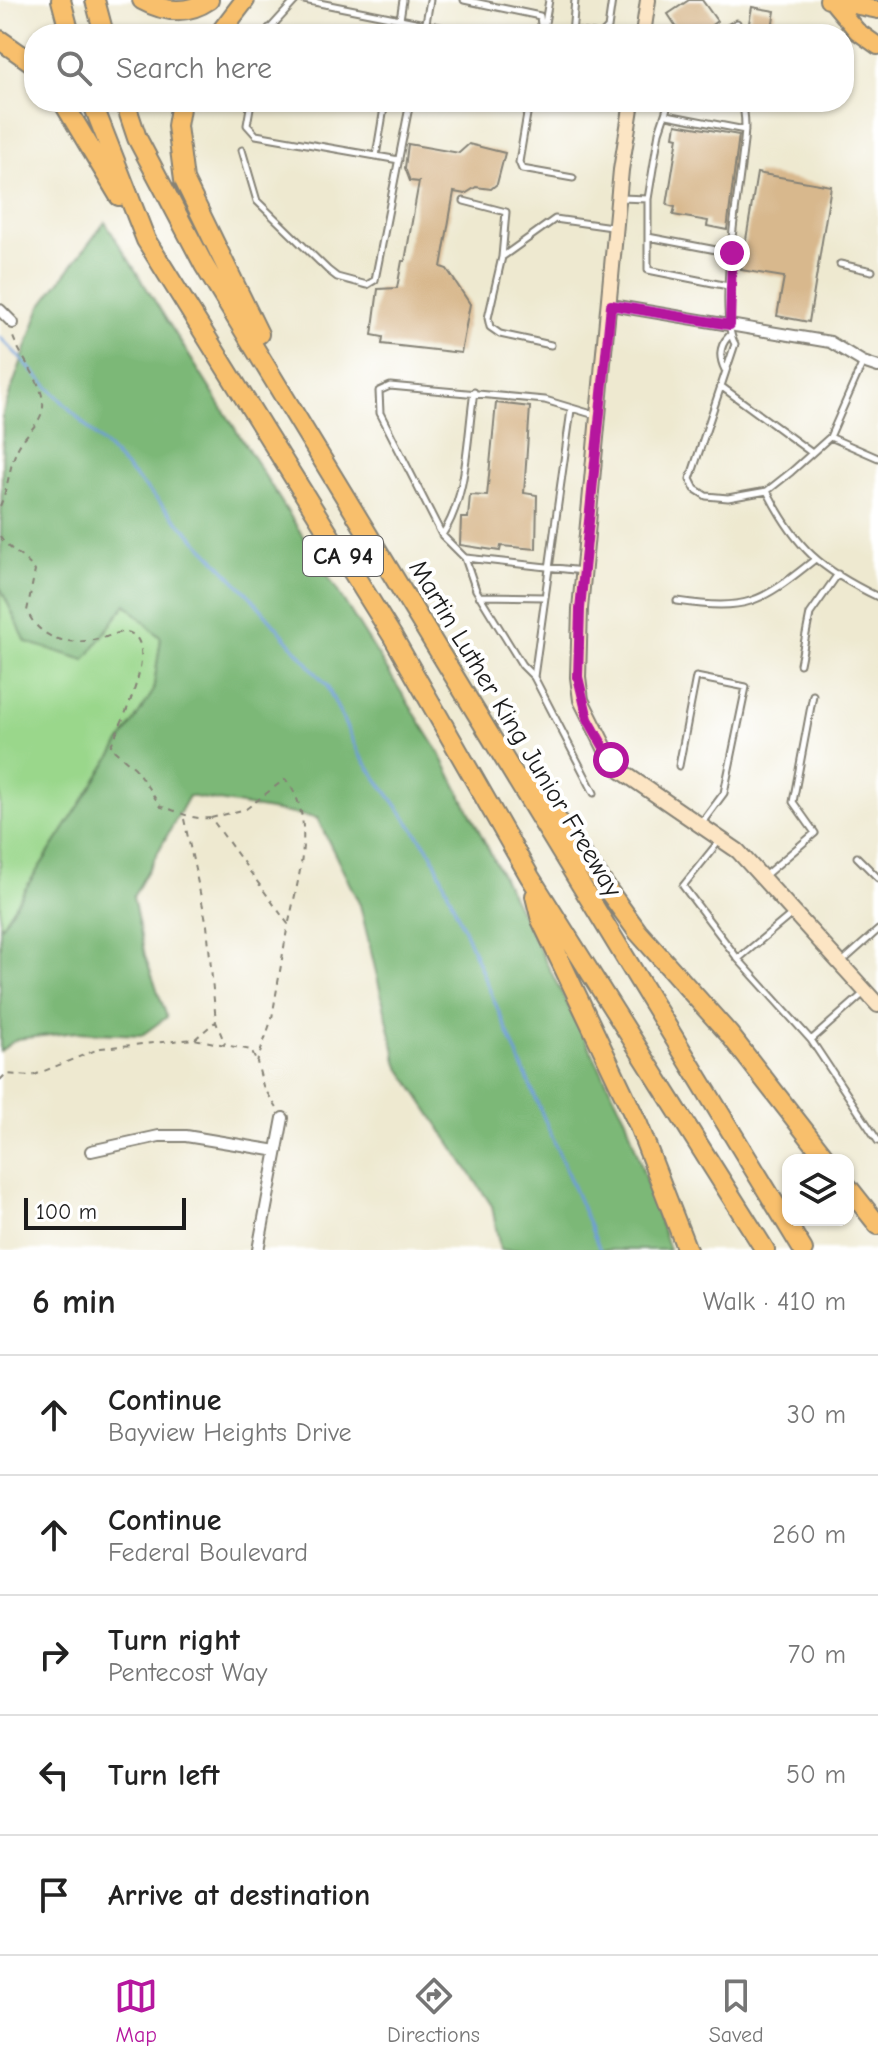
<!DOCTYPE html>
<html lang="en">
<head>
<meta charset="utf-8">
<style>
	body { margin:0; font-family:"Comic Neue",sans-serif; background:#f6f6f6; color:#222 }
	.controls { position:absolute; right:24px; bottom:24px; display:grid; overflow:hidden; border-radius:16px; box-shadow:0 2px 6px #0004 }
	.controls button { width:72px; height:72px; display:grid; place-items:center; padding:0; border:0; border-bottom:2px solid #e0e0e0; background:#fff; color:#222; font:40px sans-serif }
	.scale { position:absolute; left:24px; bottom:20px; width:162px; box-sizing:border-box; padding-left:8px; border:4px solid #1c1c1c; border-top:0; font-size:22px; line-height:28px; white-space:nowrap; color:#1c1c1c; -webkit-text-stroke:6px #fff; paint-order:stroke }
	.stop { position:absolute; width:24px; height:24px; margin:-18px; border:6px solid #b5179e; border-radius:50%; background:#fff }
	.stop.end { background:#b5179e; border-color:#fff; box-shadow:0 2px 8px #0008 }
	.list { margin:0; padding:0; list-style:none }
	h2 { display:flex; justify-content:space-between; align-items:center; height:104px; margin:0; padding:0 32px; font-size:34px }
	h2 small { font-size:26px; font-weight:400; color:#767676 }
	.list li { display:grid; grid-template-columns:52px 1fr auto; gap:24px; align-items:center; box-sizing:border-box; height:120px; padding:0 32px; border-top:2px solid #e0e0e0 }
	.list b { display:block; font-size:30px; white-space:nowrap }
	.list p { margin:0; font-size:26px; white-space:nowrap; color:#767676 }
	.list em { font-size:26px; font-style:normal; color:#767676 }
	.icon { flex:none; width:44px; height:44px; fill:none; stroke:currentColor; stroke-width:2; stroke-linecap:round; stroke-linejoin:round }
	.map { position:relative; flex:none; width:878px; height:1250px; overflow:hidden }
	.search { position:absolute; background:#fff; box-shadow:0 2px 6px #0004; left:24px; right:24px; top:24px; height:88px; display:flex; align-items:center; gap:20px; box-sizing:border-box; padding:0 28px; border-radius:32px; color:#767676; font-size:30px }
	.sheet { height:704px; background:#fff }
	nav { display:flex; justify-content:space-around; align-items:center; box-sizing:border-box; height:112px; border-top:2px solid #e0e0e0; background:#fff; font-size:22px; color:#767676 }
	nav a { display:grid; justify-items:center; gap:4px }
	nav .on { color:#b5179e }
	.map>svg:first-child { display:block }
	.green { fill:#9ad78b; stroke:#5b7a54; stroke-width:2 }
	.forest { fill:#7bb877; stroke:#4c6a4a; stroke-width:2 }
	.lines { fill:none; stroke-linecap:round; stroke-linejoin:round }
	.stream { stroke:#6e9dd7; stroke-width:3 }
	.building { fill:#d8b88d }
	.lane-casing { stroke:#858276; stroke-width:9 }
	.street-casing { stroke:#858276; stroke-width:14 }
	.secondary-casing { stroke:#858276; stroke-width:18 }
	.primary-casing { stroke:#858276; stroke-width:20 }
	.highway-casing { stroke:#858276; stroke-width:22 }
	.path { stroke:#858276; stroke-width:2; stroke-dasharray:6 6; stroke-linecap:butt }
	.lane { stroke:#fff; stroke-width:5 }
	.street { stroke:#fff; stroke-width:10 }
	.secondary { stroke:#fce5c4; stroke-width:14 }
	.primary { stroke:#f8bf6c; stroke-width:16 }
	.highway { stroke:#f8bf6c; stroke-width:18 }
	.route { stroke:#b5179e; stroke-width:10 }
	.labels { text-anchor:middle; stroke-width:8; stroke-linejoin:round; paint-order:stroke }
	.shield { fill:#fff; stroke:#606060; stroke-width:2 }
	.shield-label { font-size:24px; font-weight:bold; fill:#1c1c1c }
	.street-label { font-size:26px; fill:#1c1c1c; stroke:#fff }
</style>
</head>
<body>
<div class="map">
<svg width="878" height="1250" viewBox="0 0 878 1250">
	<rect width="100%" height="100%" fill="#fff"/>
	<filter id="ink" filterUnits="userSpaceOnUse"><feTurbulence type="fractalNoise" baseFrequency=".0125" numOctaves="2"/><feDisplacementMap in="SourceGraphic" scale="16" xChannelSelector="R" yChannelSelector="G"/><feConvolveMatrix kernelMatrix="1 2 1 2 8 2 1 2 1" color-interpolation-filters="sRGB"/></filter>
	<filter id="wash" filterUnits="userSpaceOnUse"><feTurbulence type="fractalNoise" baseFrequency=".006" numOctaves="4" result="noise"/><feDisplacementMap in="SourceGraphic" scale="32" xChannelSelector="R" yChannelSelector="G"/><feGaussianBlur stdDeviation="1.8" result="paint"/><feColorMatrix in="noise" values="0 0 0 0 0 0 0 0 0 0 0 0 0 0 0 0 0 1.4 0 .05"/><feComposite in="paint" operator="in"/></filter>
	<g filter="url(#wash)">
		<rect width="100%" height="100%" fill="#eee9d0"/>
		<!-- green -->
		<path class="green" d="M0 587 27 642 126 604 161 638 153 692 0 928Z"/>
		<!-- forest -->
		<path class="forest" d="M105 222 439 752 626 1119 669 1250H500L492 1206 398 1065 360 905 317 818 189 796 133 897 145 956 167 1017 142 1035 76 1032 17 1039 0 1051V928L153 692 161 638 126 604 85 660 26 642 0 587 3 413 41 306Z"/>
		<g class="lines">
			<!-- stream -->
			<path class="stream" d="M0 337 251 597 327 686 359 754 432 854 600 1250"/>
		</g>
		<g id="blocks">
			<!-- building -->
			<path class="building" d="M689 0H702L717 21 700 34H681L668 14Z
				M752 7 775 11 771 34H747Z
				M676 124 739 135 727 230 707 226 708 221 673 215 675 207 667 205 678 137 674 136Z
				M408 144 459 153 469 144 505 153 497 184 491 189 476 187 465 194 454 192 441 267 447 269 470 304 461 353 382 344 383 337 372 335 378 289 397 288 402 261H405L419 182 410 181 405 168Z
				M757 173 831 186 809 322 777 316 784 277 741 270Z
				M496 403 530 407 524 493 537 495 536 549 501 546 500 551 460 545 461 518H468L470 495 487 496Z"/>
		</g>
	</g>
	<g filter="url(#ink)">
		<use href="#blocks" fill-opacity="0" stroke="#858276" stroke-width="2"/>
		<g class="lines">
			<defs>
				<path id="lane" d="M304 0 400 19
					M403 0 400 19 474 34
					M464 0 540 16 542 34
					M269 28 299 34
					M544 29 549 0
					M572 31 594 34
					M265 34 296 0
					M424 34 430 0
					M572 34 575 0
					M602 34 608 28 612 0
					M717 34 737 23 736 34
					M251 102 247 125 256 135 399 160
					M529 102 519 162 522 169 573 178
					M741 102C748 118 744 141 742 158 738 197 717 314 735 344L690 479 695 489 706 496 728 498 767 491 791 472 830 437 863 362
					M667 115 745 130
					M242 150 257 201 328 270 337 277 367 285 375 280 410 102
					M376 156 385 102
					M620 198 648 199V270L728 286
					M648 199 659 132 669 102
					M464 201 506 212 502 257 555 219 612 227
					M648 237 732 253
					M502 257 488 318 490 327 500 334 551 345
					M840 264 872 271
					M725 370C719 358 719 346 729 336
					M722 387 812 453
					M571 410 534 677 522 665 476 590 465 558 442 535 380 413 379 391 390 386 545 400 595 415
					M830 437 878 458
					M767 491C796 548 820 569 878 597
					M442 535C468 497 467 436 474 392
					M466 558 583 571
					M479 596 544 597
					M677 601C747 611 759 604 814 560
					M800 664 810 614 838 574
					M534 677 594 793
					M679 766 696 677 746 687 724 793 701 824
					M720 840 683 886 738 959 811 1040
					M857 857 878 878
					M763 877 815 833 793 802 813 695
					M738 959 793 913
					M842 962 878 930
					M863 994 811 1040 878 1141"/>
				<path id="street" d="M611 305 830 342 863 362 878 367
					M0 310 13 323
					M91 1151 159 1136H186L277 1151
					M258 1250 283 1118"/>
				<path id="secondary" d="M643 34 648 0
					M632 102 621 170 580 609 578 677 581 700 611 760 621 771 738 851 878 1005"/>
				<path id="primary" d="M828 0 878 10
					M832 1 857 31 878 46"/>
				<path id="highway" d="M61 0 70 34
					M95 0 104 34
					M142 0C164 12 187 15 209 0
					M219 34 245 0
					M0 40 34 64
					M63 102 119 196
					M92 102 146 240 393 637 530 877 765 1250
					M125 102 137 138 204 265 803 1250
					M181 102 177 126 184 180 259 334
					M528 779 638 932 729 1034 827 1160
					M535 896 541 920 638 1124 687 1250
					M848 1187 878 1225"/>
			</defs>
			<!-- lane casing -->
			<use href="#lane" class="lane-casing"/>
			<!-- street casing -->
			<use href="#street" class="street-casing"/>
			<!-- secondary casing -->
			<use href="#secondary" class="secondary-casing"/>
			<!-- primary casing -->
			<use href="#primary" class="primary-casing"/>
			<!-- highway casing -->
			<use href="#highway" class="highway-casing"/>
			<!-- path -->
			<path class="path" d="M0 506C9 486 9 464 19 446 27 432 45 420 43 402 41 379 19 356 12 334
				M0 536C7 549 26 557 35 571L27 611C42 644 75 646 106 637 113 635 122 630 130 633 161 645 119 728 110 747L135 768 161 807C182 811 187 820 211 818L288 924 272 1018 257 1062 263 1086 278 1110
				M211 818 246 809 285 779C318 817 298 879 289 922
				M184 819 207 925 216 1022 225 1044
				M195 1039 215 1022
				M0 1080 6 1074 32 1076 101 1048 194 1039 251 1050 256 1061"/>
			<!-- lane -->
			<use href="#lane" class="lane"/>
			<!-- street -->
			<use href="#street" class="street"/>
			<!-- secondary -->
			<use href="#secondary" class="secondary"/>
			<!-- primary -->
			<use href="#primary" class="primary"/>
			<!-- highway -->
			<use href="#highway" class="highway"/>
		</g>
	</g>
	<g class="lines" filter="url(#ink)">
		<!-- route -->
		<path class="route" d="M611 760 588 719 578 677 580 609 611 305 730 325 732 253"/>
	</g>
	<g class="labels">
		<!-- shield labels -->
		<rect class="shield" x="303" y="536" width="80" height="40" rx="6"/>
		<g class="shield-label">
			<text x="343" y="564">CA 94</text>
		</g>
		<!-- street labels -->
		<g class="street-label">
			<text transform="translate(516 728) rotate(59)" y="9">Martin Luther King Junior Freeway</text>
		</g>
	</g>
</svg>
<div class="controls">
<button><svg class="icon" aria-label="layers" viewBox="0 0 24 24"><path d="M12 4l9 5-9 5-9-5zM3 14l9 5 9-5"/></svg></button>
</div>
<div class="scale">100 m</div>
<div class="stop" style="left:611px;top:760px"></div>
<div class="stop end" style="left:732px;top:253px"></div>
<div class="search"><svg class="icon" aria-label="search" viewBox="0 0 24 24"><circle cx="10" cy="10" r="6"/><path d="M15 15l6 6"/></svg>Search here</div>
</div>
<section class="sheet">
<h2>6 min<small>Walk · 410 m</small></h2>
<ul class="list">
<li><svg class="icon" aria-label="ahead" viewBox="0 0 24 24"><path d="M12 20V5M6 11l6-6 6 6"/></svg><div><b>Continue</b><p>Bayview Heights Drive</p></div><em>30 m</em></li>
<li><svg class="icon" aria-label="ahead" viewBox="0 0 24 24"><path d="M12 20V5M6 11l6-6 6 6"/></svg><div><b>Continue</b><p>Federal Boulevard</p></div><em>260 m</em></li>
<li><svg class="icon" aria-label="right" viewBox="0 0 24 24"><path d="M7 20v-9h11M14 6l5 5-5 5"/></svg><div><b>Turn right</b><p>Pentecost Way</p></div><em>70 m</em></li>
<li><svg class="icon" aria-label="left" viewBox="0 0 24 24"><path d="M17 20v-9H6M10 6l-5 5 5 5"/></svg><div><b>Turn left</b></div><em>50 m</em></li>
<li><svg class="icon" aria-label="arrive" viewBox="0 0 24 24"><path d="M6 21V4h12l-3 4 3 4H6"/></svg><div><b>Arrive at destination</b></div></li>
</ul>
</section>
<nav>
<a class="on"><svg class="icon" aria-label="map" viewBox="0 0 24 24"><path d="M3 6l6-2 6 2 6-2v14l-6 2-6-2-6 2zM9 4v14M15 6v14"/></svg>Map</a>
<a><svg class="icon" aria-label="directions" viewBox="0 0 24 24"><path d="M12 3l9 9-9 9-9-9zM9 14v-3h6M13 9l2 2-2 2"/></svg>Directions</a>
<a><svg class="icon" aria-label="saved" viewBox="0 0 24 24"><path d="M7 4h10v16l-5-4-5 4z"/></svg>Saved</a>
</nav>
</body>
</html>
